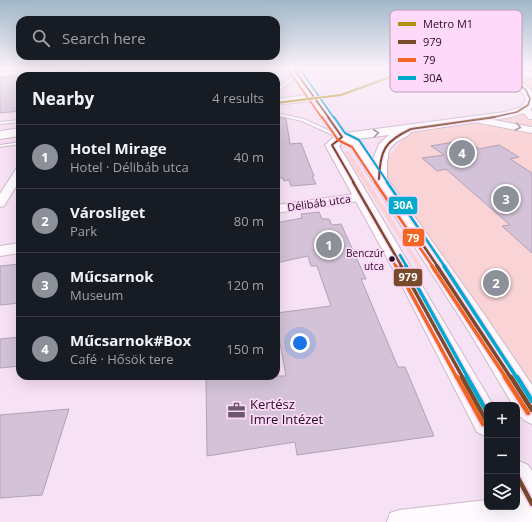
<!DOCTYPE html>
<html lang="en">
<head>
<meta charset="utf-8">
<style>
	body { margin:0; font-family:"Open Sans",sans-serif; background:#20242c; color:#f1f3f6 }
	.controls { position:absolute; right:12px; bottom:12px; display:grid; overflow:hidden; border-radius:8px; box-shadow:0 4px 16px #0002 }
	.controls button { width:36px; height:36px; display:grid; place-items:center; padding:0; border:0; border-bottom:1px solid #363941; background:#171b24; color:#f1f3f6; font:20px sans-serif }
	.you { position:absolute; left:300px; top:343px; width:14px; height:14px; margin:-10px; border:3px solid #fff; border-radius:50%; background:#1a73e8; box-shadow:0 0 0 6px #1a73e833 }
	.badge { display:grid; place-items:center; width:26px; height:26px; border-radius:50%; background:#8c9099; color:#fff; font-size:13px; font-weight:700 }
	.pin { position:absolute; translate:-50% -50%; border:2px solid #fff; box-shadow:0 1px 4px #0006 }
	.list { margin:0; padding:0; list-style:none }
	h2 { display:flex; justify-content:space-between; align-items:center; height:52px; margin:0; padding:0 16px; font-size:17px }
	h2 small { font-size:13px; font-weight:400; color:#9ea1a6 }
	.list li { display:grid; grid-template-columns:26px 1fr auto; gap:12px; align-items:center; box-sizing:border-box; height:64px; padding:0 16px; border-top:1px solid #363941 }
	.list b { display:block; font-size:15px; white-space:nowrap }
	.list p { margin:0; font-size:13px; white-space:nowrap; color:#9ea1a6 }
	.list em { font-size:13px; font-style:normal; color:#9ea1a6 }
	.icon { flex:none; width:22px; height:22px; fill:none; stroke:currentColor; stroke-width:2; stroke-linecap:round; stroke-linejoin:round }
	.map { position:relative; flex:none; width:532px; height:522px; overflow:hidden }
	.search { position:absolute; background:#171b24; box-shadow:0 4px 16px #0002; left:16px; top:16px; width:264px; height:44px; display:flex; align-items:center; gap:10px; box-sizing:border-box; padding:0 14px; border-radius:12px; color:#9ea1a6; font-size:15px }
	.panel { position:absolute; background:#171b24; box-shadow:0 4px 16px #0002; left:16px; top:72px; width:264px; height:308px; border-radius:12px }
	.map>svg:first-child { display:block }
	.green { fill:#fad3d6 }
	.building { fill:#d4c3d8; stroke:#b1a1b4 }
	.lines { fill:none; stroke-linecap:round; stroke-linejoin:round }
	.lane-casing { stroke:#ceb9cb; stroke-width:2 }
	.street-casing { stroke:#ceb9cb; stroke-width:2 }
	.secondary-casing { stroke:#ceb9cb; stroke-width:2 }
	.lane { fill:#fefafd; fill-rule:evenodd }
	.street { fill:#fefafd; fill-rule:evenodd }
	.secondary { fill:#fefafd; fill-rule:evenodd }
	.bus-1-far4-casing { stroke:#ffd9fa; stroke-width:3 }
	.bus-1-far3-casing { stroke:#ffd9fa; stroke-width:4 }
	.bus-1-far2-casing { stroke:#ffd9fa; stroke-width:5 }
	.bus-1-far1-casing { stroke:#ffd9fa; stroke-width:6 }
	.bus-1-casing { stroke:#ffd9fa; stroke-width:8 }
	.bus-2-far4-casing { stroke:#ffd9fa; stroke-width:3 }
	.bus-2-far3-casing { stroke:#ffd9fa; stroke-width:4 }
	.bus-2-far2-casing { stroke:#ffd9fa; stroke-width:5 }
	.bus-2-far1-casing { stroke:#ffd9fa; stroke-width:6 }
	.bus-2-casing { stroke:#ffd9fa; stroke-width:8 }
	.bus-3-far4-casing { stroke:#ffd9fa; stroke-width:3 }
	.bus-3-far3-casing { stroke:#ffd9fa; stroke-width:4 }
	.bus-3-far2-casing { stroke:#ffd9fa; stroke-width:5 }
	.bus-3-far1-casing { stroke:#ffd9fa; stroke-width:6 }
	.bus-3-casing { stroke:#ffd9fa; stroke-width:8 }
	.bus-1-far4 { stroke:#7a4b2a; stroke-width:1.5 }
	.bus-1-far3 { stroke:#7a4b2a; stroke-width:2 }
	.bus-1-far2 { stroke:#7a4b2a; stroke-width:2.5 }
	.bus-1-far1 { stroke:#7a4b2a; stroke-width:3.5 }
	.bus-1 { stroke:#7a4b2a; stroke-width:4.5 }
	.bus-2-far4 { stroke:#f26522; stroke-width:1.5 }
	.bus-2-far3 { stroke:#f26522; stroke-width:2 }
	.bus-2-far2 { stroke:#f26522; stroke-width:2.5 }
	.bus-2-far1 { stroke:#f26522; stroke-width:3.5 }
	.bus-2 { stroke:#f26522; stroke-width:4.5 }
	.bus-3-far4 { stroke:#00a9ce; stroke-width:1.5 }
	.bus-3-far3 { stroke:#00a9ce; stroke-width:2 }
	.bus-3-far2 { stroke:#00a9ce; stroke-width:2.5 }
	.bus-3-far1 { stroke:#00a9ce; stroke-width:3.5 }
	.bus-3 { stroke:#00a9ce; stroke-width:4.5 }
	.metro-1-casing { stroke:#ffd9fa; stroke-width:3.5 }
	.metro-1 { stroke:#b2910c; stroke-width:2 }
	.oneway { stroke:#9b909a }
	.bus-dot { fill:#230e22; stroke:#ffd9fa; stroke-width:1.5 }
	.labels { text-anchor:middle; stroke-width:3.5; stroke-linejoin:round; paint-order:stroke }
	.bus-label { font-size:10px; fill:#230e22; stroke:#ffd9fa; text-anchor:end }
	.street-label { font-size:11px; fill:#230e22; stroke:#ffd9fa }
	.near-poi-label { font-size:13px; fill:#230e22; stroke:#ffd9fa; text-anchor:start }
	.key { fill:#ffd9fa; stroke:#bd9cb9; stroke-width:1 }
	.key-label { font-size:11px; fill:#230e22 }
	.line-badge { stroke:#ffd9fa; stroke-width:1.5 }
	.badge-label { font-size:11px; text-anchor:middle; font-weight:bold; fill:#fff }
</style>
</head>
<body>
<div class="map">
<svg width="532" height="522" viewBox="0 0 532 522">
	<rect width="100%" height="100%" fill="#f7e1f4"/>
	<!-- green -->
	<path class="green" d="M484 68H517L532 77V385L388 180 387 159 411 129 507 115 530 103 514 81 516 76Z
		M349 151 424 270 420 271 344 152Z"/>
	<!-- building -->
	<path class="building" d="M20 76V111L0 113V77Z
		M276 117 286 119 290 144 301 143 314 176H312L316 184 291 186 289 180 284 181 283 178H276Z
		M465 140 479 149 499 145 519 157 510 159 532 173V253L502 226 510 225 446 169 437 171 422 158 444 155 431 146Z
		M319 212 322 219H329L332 225 341 224 366 279H361L398 367H405L434 436 297 455 295 442 207 456 206 376H286L276 321V313L331 306 317 266H311L308 256 276 263V223L302 218 301 214Z
		M20 264V303L0 305V266Z
		M20 337V366L0 368V339Z
		M69 409 42 495 0 498V415Z"/>
	<g class="lines">
		<defs>
			<path id="lane" d="M296 74 299 75 284 87 276 91V89Z
				M276 113 304 119 343 137 339 138 302 121 276 115Z
				M20 120V122L0 124V122Z
				M20 142V144L0 147V145Z"/>
			<path id="street" d="M44 68H74L71 70 0 76V72Z
				M82 68H88L84 76H78Z
				M522 107H528L532 112V119H529L522 111Z
				M477 117 532 127V133L474 122 473 120Z
				M20 168V180L4 206 0 207V194L16 169Z
				M362 193 366 194 368 197 366 200 276 213V205Z
				M20 243V253L0 256V246Z
				M487 500V507H517V500H532V522H387L390 513 399 510Z"/>
			<path id="secondary" d="M289 68H298L345 133 505 112 521 107 526 100C519 79 490 81 477 68H490L498 72 502 70 532 72V78L510 77 522 83 532 91V108L529 111 511 117 411 132 409 135 395 143 389 150 387 163V178L486 317 532 385V424C522 420 517 416 517 405H513L470 333 350 146 343 142 339 146 493 405H487V437L477 432 398 278 325 145 335 136 311 101 276 105V99L307 95ZM389 135 379 144 373 159 360 140 357 139Z
				M20 128V136L0 139V131Z
				M517 460 528 465 532 471V521L520 516 516 507H517Z"/>
		</defs>
		<!-- lane casing -->
		<use href="#lane" class="lane-casing"/>
		<!-- street casing -->
		<use href="#street" class="street-casing"/>
		<!-- secondary casing -->
		<use href="#secondary" class="secondary-casing"/>
		<!-- lane -->
		<use href="#lane" class="lane"/>
		<!-- street -->
		<use href="#street" class="street"/>
		<!-- secondary -->
		<use href="#secondary" class="secondary"/>
		<defs>
			<path id="bus-1-far4" d="M293 68 329 118
				M482 68 521 86 526 90 530 99 528 105 517 112 490 118"/>
			<path id="bus-1-far3" d="M328 117 342 137
				M342 137 332 145 354 183
				M379 179C380 150 385 141 411 129L495 117"/>
			<path id="bus-1-far2" d="M353 182 402 267
				M421 242 438 267"/>
			<path id="bus-1-far1" d="M401 266 463 378
				M437 266 511 378"/>
			<path id="bus-1" d="M462 377 487 422
				M511 377 532 410
				M517 476 532 504"/>
			<path id="bus-2-far4" d="M289 71 322 118"/>
			<path id="bus-2-far3" d="M322 117 338 140 352 147 376 183"/>
			<path id="bus-2-far2" d="M375 182 433 267
				M392 259 396 267"/>
			<path id="bus-2-far1" d="M396 266 457 378
				M432 266 506 378"/>
			<path id="bus-2" d="M457 377 483 424
				M505 377 528 413"/>
			<path id="bus-3-far4" d="M299 68 334 118"/>
			<path id="bus-3-far3" d="M334 117 345 133 359 140 388 183"/>
			<path id="bus-3-far2" d="M387 182 445 267
				M400 255 407 267"/>
			<path id="bus-3-far1" d="M406 266 468 378
				M444 266 517 378"/>
			<path id="bus-3" d="M467 377 487 412
				M517 377 532 401"/>
		</defs>
		<!-- bus-1-far4 casing -->
		<use href="#bus-1-far4" class="bus-1-far4-casing"/>
		<!-- bus-1-far3 casing -->
		<use href="#bus-1-far3" class="bus-1-far3-casing"/>
		<!-- bus-1-far2 casing -->
		<use href="#bus-1-far2" class="bus-1-far2-casing"/>
		<!-- bus-1-far1 casing -->
		<use href="#bus-1-far1" class="bus-1-far1-casing"/>
		<!-- bus-1 casing -->
		<use href="#bus-1" class="bus-1-casing"/>
		<!-- bus-2-far4 casing -->
		<use href="#bus-2-far4" class="bus-2-far4-casing"/>
		<!-- bus-2-far3 casing -->
		<use href="#bus-2-far3" class="bus-2-far3-casing"/>
		<!-- bus-2-far2 casing -->
		<use href="#bus-2-far2" class="bus-2-far2-casing"/>
		<!-- bus-2-far1 casing -->
		<use href="#bus-2-far1" class="bus-2-far1-casing"/>
		<!-- bus-2 casing -->
		<use href="#bus-2" class="bus-2-casing"/>
		<!-- bus-3-far4 casing -->
		<use href="#bus-3-far4" class="bus-3-far4-casing"/>
		<!-- bus-3-far3 casing -->
		<use href="#bus-3-far3" class="bus-3-far3-casing"/>
		<!-- bus-3-far2 casing -->
		<use href="#bus-3-far2" class="bus-3-far2-casing"/>
		<!-- bus-3-far1 casing -->
		<use href="#bus-3-far1" class="bus-3-far1-casing"/>
		<!-- bus-3 casing -->
		<use href="#bus-3" class="bus-3-casing"/>
		<!-- bus-1-far4 -->
		<use href="#bus-1-far4" class="bus-1-far4"/>
		<!-- bus-1-far3 -->
		<use href="#bus-1-far3" class="bus-1-far3"/>
		<!-- bus-1-far2 -->
		<use href="#bus-1-far2" class="bus-1-far2"/>
		<!-- bus-1-far1 -->
		<use href="#bus-1-far1" class="bus-1-far1"/>
		<!-- bus-1 -->
		<use href="#bus-1" class="bus-1"/>
		<!-- bus-2-far4 -->
		<use href="#bus-2-far4" class="bus-2-far4"/>
		<!-- bus-2-far3 -->
		<use href="#bus-2-far3" class="bus-2-far3"/>
		<!-- bus-2-far2 -->
		<use href="#bus-2-far2" class="bus-2-far2"/>
		<!-- bus-2-far1 -->
		<use href="#bus-2-far1" class="bus-2-far1"/>
		<!-- bus-2 -->
		<use href="#bus-2" class="bus-2"/>
		<!-- bus-3-far4 -->
		<use href="#bus-3-far4" class="bus-3-far4"/>
		<!-- bus-3-far3 -->
		<use href="#bus-3-far3" class="bus-3-far3"/>
		<!-- bus-3-far2 -->
		<use href="#bus-3-far2" class="bus-3-far2"/>
		<!-- bus-3-far1 -->
		<use href="#bus-3-far1" class="bus-3-far1"/>
		<!-- bus-3 -->
		<use href="#bus-3" class="bus-3"/>
		<defs>
			<path id="metro-1" d="M276 103 341 95 415 68"/>
		</defs>
		<!-- metro-1 casing -->
		<use href="#metro-1" class="metro-1-casing"/>
		<!-- metro-1 -->
		<use href="#metro-1" class="metro-1"/>
	</g>
	<!-- one-way arrows -->
	<defs><path id="oneway-chevron" d="M-2-3.5L2.5 0L-2 3.5" fill="none" stroke-width="1.6" stroke-linecap="round" stroke-linejoin="round"/></defs>
	<g class="oneway">
		<use href="#oneway-chevron" transform="translate(518 127) rotate(12)"/>
		<use href="#oneway-chevron" transform="translate(376 133) rotate(-7)"/>
	</g>
	<!-- sky -->
	<linearGradient id="sky" x2="0" y2="1"><stop stop-color="#a0b8c9"/><stop offset="0.48" stop-color="#fbf2fa"/><stop offset="1" stop-color="#fbf2fa" stop-opacity="0"/></linearGradient>
	<rect width="532" height="141" fill="url(#sky)"/>
	<!-- icons -->
	<defs>
		<symbol id="office-bare" viewBox="-9 -9 18 18"><path d="M-6-3h4V-5.5h4V-3h4V5H-6ZM-1-4.5V-3h2v-1.5ZM-6 0V1H6V0Z" fill="#6d586c" stroke="#ffd9fa" stroke-width="2.5" paint-order="stroke"/></symbol>
	</defs>
	<g fill-rule="evenodd">
		<use href="#office-bare" x="224" y="398" width="25" height="25"/>
	</g>
	<!-- markers -->
	<circle class="bus-dot" cx="392" cy="259" r="3.5"/>
	<g class="labels">
		<!-- bus labels -->
		<g class="bus-label">
			<text x="384" y="257">Benczúr<tspan x="384" dy="13">utca</tspan></text>
		</g>
		<!-- street labels -->
		<g class="street-label">
			<text transform="translate(319 203) rotate(-8)" y="4">Délibáb utca</text>
		</g>
		<!-- near-poi labels -->
		<g class="near-poi-label">
			<text x="250" y="409">Kertész<tspan x="250" dy="15">Imre Intézet</tspan></text>
		</g>
	</g>
	<!-- legend -->
	<rect x="390" y="10" width="132" height="82" rx="6" class="key"/>
	<rect x="398" y="22" width="18" height="4" fill="#b2910c"/>
	<rect x="398" y="40" width="18" height="4" fill="#7a4b2a"/>
	<rect x="398" y="58" width="18" height="4" fill="#f26522"/>
	<rect x="398" y="76" width="18" height="4" fill="#00a9ce"/>
	<g class="key-label">
		<text x="423" y="28">Metro M1</text>
		<text x="423" y="46">979</text>
		<text x="423" y="64">79</text>
		<text x="423" y="82">30A</text>
	</g>
	<g class="line-badge">
		<rect x="388" y="196" width="30" height="19" rx="4" fill="#00a9ce"/>
		<rect x="402" y="228" width="23" height="19" rx="4" fill="#f26522"/>
		<rect x="393" y="268" width="30" height="19" rx="4" fill="#7a4b2a"/>
	</g>
	<g class="badge-label">
		<text x="403" y="209">30A</text>
		<text x="413" y="242">79</text>
		<text x="408" y="281">979</text>
	</g>
</svg>
<div class="controls">
<button>+</button>
<button>−</button>
<button><svg class="icon" aria-label="layers" viewBox="0 0 24 24"><path d="M12 4l9 5-9 5-9-5zM3 14l9 5 9-5"/></svg></button>
</div>
<div class="you"></div>
<div class="pin badge" style="left:329px;top:245px">1</div>
<div class="pin badge" style="left:496px;top:283px">2</div>
<div class="pin badge" style="left:506px;top:199px">3</div>
<div class="pin badge" style="left:462px;top:153px">4</div>
<div class="search"><svg class="icon" aria-label="search" viewBox="0 0 24 24"><circle cx="10" cy="10" r="6"/><path d="M15 15l6 6"/></svg>Search here</div>
<section class="panel">
<h2>Nearby<small>4 results</small></h2>
<ul class="list">
<li><span class="badge">1</span><div><b>Hotel Mirage</b><p>Hotel · Délibáb utca</p></div><em>40 m</em></li>
<li><span class="badge">2</span><div><b>Városliget</b><p>Park</p></div><em>80 m</em></li>
<li><span class="badge">3</span><div><b>Műcsarnok</b><p>Museum</p></div><em>120 m</em></li>
<li><span class="badge">4</span><div><b>Műcsarnok#Box</b><p>Café · Hősök tere</p></div><em>150 m</em></li>
</ul>
</section>
</div>
</body>
</html>
